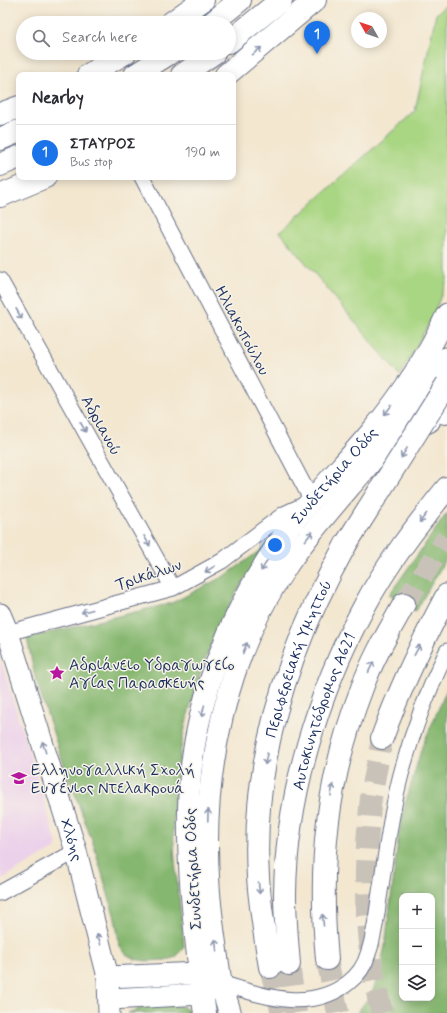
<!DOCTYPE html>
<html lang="en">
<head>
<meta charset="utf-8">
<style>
	body { margin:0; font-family:Mynerve,sans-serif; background:#f7f7f7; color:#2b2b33 }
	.controls { position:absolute; right:12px; bottom:12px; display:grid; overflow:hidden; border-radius:8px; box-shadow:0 2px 10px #0003 }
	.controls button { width:36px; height:36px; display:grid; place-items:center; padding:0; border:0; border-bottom:1px solid #e1e1e2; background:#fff; color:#2b2b33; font:20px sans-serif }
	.compass { position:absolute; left:351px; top:12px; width:36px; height:36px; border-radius:50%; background:#fff; box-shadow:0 2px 10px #0003; rotate:310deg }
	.you { position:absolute; left:275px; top:545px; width:14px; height:14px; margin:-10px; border:3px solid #fff; border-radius:50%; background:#1a73e8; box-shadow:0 0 0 6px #1a73e833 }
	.badge { display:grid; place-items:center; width:26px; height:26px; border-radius:50%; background:#1a73e8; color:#fff; font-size:13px; font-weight:700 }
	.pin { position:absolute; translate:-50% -33px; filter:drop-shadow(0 1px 2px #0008) }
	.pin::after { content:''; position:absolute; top:21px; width:14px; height:12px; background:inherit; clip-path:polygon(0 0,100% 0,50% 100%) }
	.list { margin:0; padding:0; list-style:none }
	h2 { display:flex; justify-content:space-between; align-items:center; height:52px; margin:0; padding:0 16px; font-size:17px }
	h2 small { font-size:13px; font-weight:400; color:#7c7c81 }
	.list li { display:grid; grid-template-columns:26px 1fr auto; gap:12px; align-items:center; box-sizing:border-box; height:56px; padding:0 16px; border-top:1px solid #e1e1e2 }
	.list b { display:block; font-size:15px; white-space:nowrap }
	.list p { margin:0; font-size:13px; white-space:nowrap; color:#7c7c81 }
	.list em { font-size:13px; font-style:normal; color:#7c7c81 }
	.icon { flex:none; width:22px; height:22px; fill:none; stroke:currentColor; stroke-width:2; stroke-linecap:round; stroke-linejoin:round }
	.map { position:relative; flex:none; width:447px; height:1013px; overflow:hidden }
	.search { position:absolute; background:#fff; box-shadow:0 2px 10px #0003; left:16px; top:16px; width:220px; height:44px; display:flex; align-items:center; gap:10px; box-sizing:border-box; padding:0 14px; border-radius:22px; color:#7c7c81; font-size:15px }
	.panel { position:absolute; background:#fff; box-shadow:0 2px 10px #0003; left:16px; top:72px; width:220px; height:108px; border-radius:8px }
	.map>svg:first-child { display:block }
	.built { fill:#ecd1ea }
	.green { fill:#a9d682; stroke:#628270 }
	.forest { fill:#86b770; stroke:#507367; fill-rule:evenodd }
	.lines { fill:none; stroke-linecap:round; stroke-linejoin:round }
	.highway-tunnel { stroke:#c8c2b9; stroke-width:22; stroke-dasharray:22 11; stroke-linecap:butt }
	.street-casing { stroke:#676f86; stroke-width:17 }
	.secondary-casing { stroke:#676f86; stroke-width:23 }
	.primary-casing { stroke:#676f86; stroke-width:24 }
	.highway-casing { stroke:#676f86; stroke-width:24 }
	.street { stroke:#fff; stroke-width:15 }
	.secondary { stroke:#fff; stroke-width:21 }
	.primary { stroke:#fff; stroke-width:22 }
	.highway { stroke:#fff; stroke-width:22 }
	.highway-bridge-casing { stroke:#676f86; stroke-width:24; stroke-linecap:butt }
	.highway-bridge { stroke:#fff; stroke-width:22 }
	.oneway { stroke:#8d97ae }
	.labels { text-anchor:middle; stroke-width:3; stroke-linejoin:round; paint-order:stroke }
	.street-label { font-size:16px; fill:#1b2f5e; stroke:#f7f3e8 }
	.poi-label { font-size:16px; fill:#1b2f5e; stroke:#f7f3e8; text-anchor:start }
</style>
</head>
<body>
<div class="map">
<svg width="447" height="1013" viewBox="0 0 447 1013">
	<rect width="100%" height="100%" fill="#f7f3e8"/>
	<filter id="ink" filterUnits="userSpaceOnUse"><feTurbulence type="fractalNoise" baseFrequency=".025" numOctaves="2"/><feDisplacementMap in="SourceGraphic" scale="8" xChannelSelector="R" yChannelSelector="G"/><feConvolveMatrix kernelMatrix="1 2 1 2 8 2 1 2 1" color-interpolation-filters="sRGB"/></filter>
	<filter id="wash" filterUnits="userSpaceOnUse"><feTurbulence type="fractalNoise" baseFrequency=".012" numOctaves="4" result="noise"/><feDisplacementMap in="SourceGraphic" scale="16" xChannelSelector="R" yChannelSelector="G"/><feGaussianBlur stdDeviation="0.9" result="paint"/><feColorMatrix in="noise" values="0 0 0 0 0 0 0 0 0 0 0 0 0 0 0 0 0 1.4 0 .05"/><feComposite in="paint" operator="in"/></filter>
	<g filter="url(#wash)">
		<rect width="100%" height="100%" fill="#f3e7d0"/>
		<!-- built -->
		<path class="built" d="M0 658 57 844 56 848 0 880Z"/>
		<!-- green -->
		<path class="green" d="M447 4V280L432 318 400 376 280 232 415 111 436 14Z"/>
		<!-- forest -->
		<path class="forest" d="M447 513V557L416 611 389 595Z
			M269 544C258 561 244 578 234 597 199 660 179 732 174 804 171 850 180 900 184 946L176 957 167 960 146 961 134 959 126 954 120 947 115 918 94 846 60 754 35 677 27 638 172 603 226 575Z
			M447 689V1013H357L372 993 379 973 385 946 399 833 406 801 422 747ZM402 896H432V998H402Z
			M148 1006C160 1006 184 1002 191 1013H128Z"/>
	</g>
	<g filter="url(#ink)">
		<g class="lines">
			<!-- highway-tunnel -->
			<path class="highway-tunnel" d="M404 604 447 538
				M327 959 338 1013
				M289 964 296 1013
				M270 967 282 1013
				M382 1013C363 943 363 869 371 798 374 778 379 758 382 738"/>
			<defs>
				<path id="street" d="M0 280 173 588
					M0 635 173 588 222 561 284 514 312 501 142 177
					M0 893 76 851
					M221 983C263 996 309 1013 348 983 357 976 365 965 368 954 376 932 377 908 381 886 387 846 392 806 403 767 414 727 429 688 447 651"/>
				<g id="secondary">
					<path id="s1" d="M0 614 8 633 76 851 108 977 109 1013"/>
					<path d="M108 977 199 973 212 979"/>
					<path d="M221 983C217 951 211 919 209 886 201 775 225 656 289 563 319 519 357 481 390 439 411 413 429 386 446 358"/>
					<path id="s2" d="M202 994C194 928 186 861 189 794 194 698 234 600 292 524 317 492 345 463 371 432 401 396 427 357 447 314"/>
					<path d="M110 999 202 994 214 988"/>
				</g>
				<path id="primary" d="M171 23 203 0
					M212 23 240 0
					M229 42 281 0
					M88 75 125 53
					M135 75 170 53
					M182 75 214 53
					M226 75 315 0
					M0 114 19 107
					M0 139 19 131
					M0 165 19 157
					M0 196 45 177"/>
				<g id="highway">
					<path d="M445 413C427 408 418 396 411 379L447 361"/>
					<path d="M390 439 429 421"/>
					<path d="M382 738C400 688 422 642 447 595"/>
					<path d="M327 959C318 861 327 779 362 688 373 658 389 631 404 604"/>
					<path id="s3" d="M289 964C287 941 285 918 285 894 286 797 318 692 364 607 387 564 417 525 447 488"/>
					<path id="s4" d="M270 967C265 937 260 907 258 877 251 759 289 646 346 544"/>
					<path d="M221 983 230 1013"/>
					<path d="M202 994 205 1013"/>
				</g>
			</defs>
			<!-- street casing -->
			<use href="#street" class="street-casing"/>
			<!-- secondary casing -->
			<use href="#secondary" class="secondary-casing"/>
			<!-- primary casing -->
			<use href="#primary" class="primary-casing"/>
			<!-- highway casing -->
			<use href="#highway" class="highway-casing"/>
			<!-- street -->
			<use href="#street" class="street"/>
			<!-- secondary -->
			<use href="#secondary" class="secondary"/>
			<!-- primary -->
			<use href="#primary" class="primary"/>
			<!-- highway -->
			<use href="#highway" class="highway"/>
			<defs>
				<path id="highway-bridge" d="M346 544 447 384"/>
			</defs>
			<!-- highway-bridge casing -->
			<use href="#highway-bridge" class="highway-bridge-casing"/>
			<!-- highway-bridge -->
			<use href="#highway-bridge" class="highway-bridge"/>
		</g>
		<!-- one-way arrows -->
		<defs><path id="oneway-shaft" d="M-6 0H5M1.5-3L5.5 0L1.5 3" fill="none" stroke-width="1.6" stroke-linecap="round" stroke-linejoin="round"/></defs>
		<g class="oneway">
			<use href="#oneway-shaft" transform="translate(257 51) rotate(-40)"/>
			<use href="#oneway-shaft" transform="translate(19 314) rotate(61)"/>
			<use href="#oneway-shaft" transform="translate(388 410) rotate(128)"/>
			<use href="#oneway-shaft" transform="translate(83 427) rotate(61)"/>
			<use href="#oneway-shaft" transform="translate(404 453) rotate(122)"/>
			<use href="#oneway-shaft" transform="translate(423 518) rotate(128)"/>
			<use href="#oneway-shaft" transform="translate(309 536) rotate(-52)"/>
			<use href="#oneway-shaft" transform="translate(147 541) rotate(61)"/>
			<use href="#oneway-shaft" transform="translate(264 566) rotate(120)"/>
			<use href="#oneway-shaft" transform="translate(210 569) rotate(149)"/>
			<use href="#oneway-shaft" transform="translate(87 611) rotate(165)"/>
			<use href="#oneway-shaft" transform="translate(245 648) rotate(-68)"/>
			<use href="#oneway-shaft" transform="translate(417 650) rotate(-62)"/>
			<use href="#oneway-shaft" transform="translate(371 667) rotate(-65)"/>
			<use href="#oneway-shaft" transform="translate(203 711) rotate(103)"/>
			<use href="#oneway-shaft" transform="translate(44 747) rotate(-107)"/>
			<use href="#oneway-shaft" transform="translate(266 759) rotate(100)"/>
			<use href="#oneway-shaft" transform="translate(332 790) rotate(-80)"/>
			<use href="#oneway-shaft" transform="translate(208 815) rotate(-88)"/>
			<use href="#oneway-shaft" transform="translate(259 888) rotate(85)"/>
			<use href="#oneway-shaft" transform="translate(323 920) rotate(-95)"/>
			<use href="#oneway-shaft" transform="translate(99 939) rotate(-106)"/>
			<use href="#oneway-shaft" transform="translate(216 945) rotate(-97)"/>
		</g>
	</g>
	<!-- icons -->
	<defs>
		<symbol id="sight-bare" viewBox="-9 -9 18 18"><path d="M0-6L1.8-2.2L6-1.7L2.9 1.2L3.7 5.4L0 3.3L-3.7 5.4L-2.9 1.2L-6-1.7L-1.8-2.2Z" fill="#b5179e" stroke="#f7f3e8" stroke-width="2.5" paint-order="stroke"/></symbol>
		<symbol id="school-bare" viewBox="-9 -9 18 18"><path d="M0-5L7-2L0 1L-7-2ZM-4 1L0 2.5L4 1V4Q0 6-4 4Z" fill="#b5179e" stroke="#f7f3e8" stroke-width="2.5" paint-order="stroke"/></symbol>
	</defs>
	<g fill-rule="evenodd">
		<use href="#sight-bare" x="46" y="662" width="22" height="22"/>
		<use href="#school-bare" x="8" y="767" width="22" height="22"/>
	</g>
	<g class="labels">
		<!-- street labels -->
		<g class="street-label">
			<text transform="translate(243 330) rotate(62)" y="6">Ηλιακοπούλου</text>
			<text transform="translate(102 425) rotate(61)" y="6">Αδριανού</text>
			<text dy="6" stroke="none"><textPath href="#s2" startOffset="558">Συνδετήρια Οδός</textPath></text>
			<text transform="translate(148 574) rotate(-18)" y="6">Τρικάλων</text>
			<text dy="6" stroke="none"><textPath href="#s4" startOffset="315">Περιφερειακή Υμηττού</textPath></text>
			<text dy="6" stroke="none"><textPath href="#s3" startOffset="258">Αυτοκινητόδρομος Α621</textPath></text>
			<text dy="6" stroke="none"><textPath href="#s1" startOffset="237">Χλόης</textPath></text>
			<text transform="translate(192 869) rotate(-93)" y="6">Συνδετήρια Οδός</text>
		</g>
		<!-- poi labels -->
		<g class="poi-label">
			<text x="69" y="670">Αδριάνειο Υδραγωγείο<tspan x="69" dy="18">Αγίας Παρασκευής</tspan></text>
			<text x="31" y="775">Ελληνογαλλική Σχολή<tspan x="31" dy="18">Ευγένιος Ντελακρουά</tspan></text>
		</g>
	</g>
</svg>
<div class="controls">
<button>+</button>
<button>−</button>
<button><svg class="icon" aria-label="layers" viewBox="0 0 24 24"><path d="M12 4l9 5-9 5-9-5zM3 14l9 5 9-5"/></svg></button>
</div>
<svg class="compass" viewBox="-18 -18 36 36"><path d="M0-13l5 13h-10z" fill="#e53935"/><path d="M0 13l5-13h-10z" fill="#7c7c81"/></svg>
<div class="you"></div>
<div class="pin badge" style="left:317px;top:54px">1</div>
<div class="search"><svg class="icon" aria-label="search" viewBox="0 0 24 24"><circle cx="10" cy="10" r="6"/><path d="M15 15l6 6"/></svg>Search here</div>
<section class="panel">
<h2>Nearby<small></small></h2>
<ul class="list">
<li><span class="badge">1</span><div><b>ΣΤΑΥΡΟΣ</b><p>Bus stop</p></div><em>190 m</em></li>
</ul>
</section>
</div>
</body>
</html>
